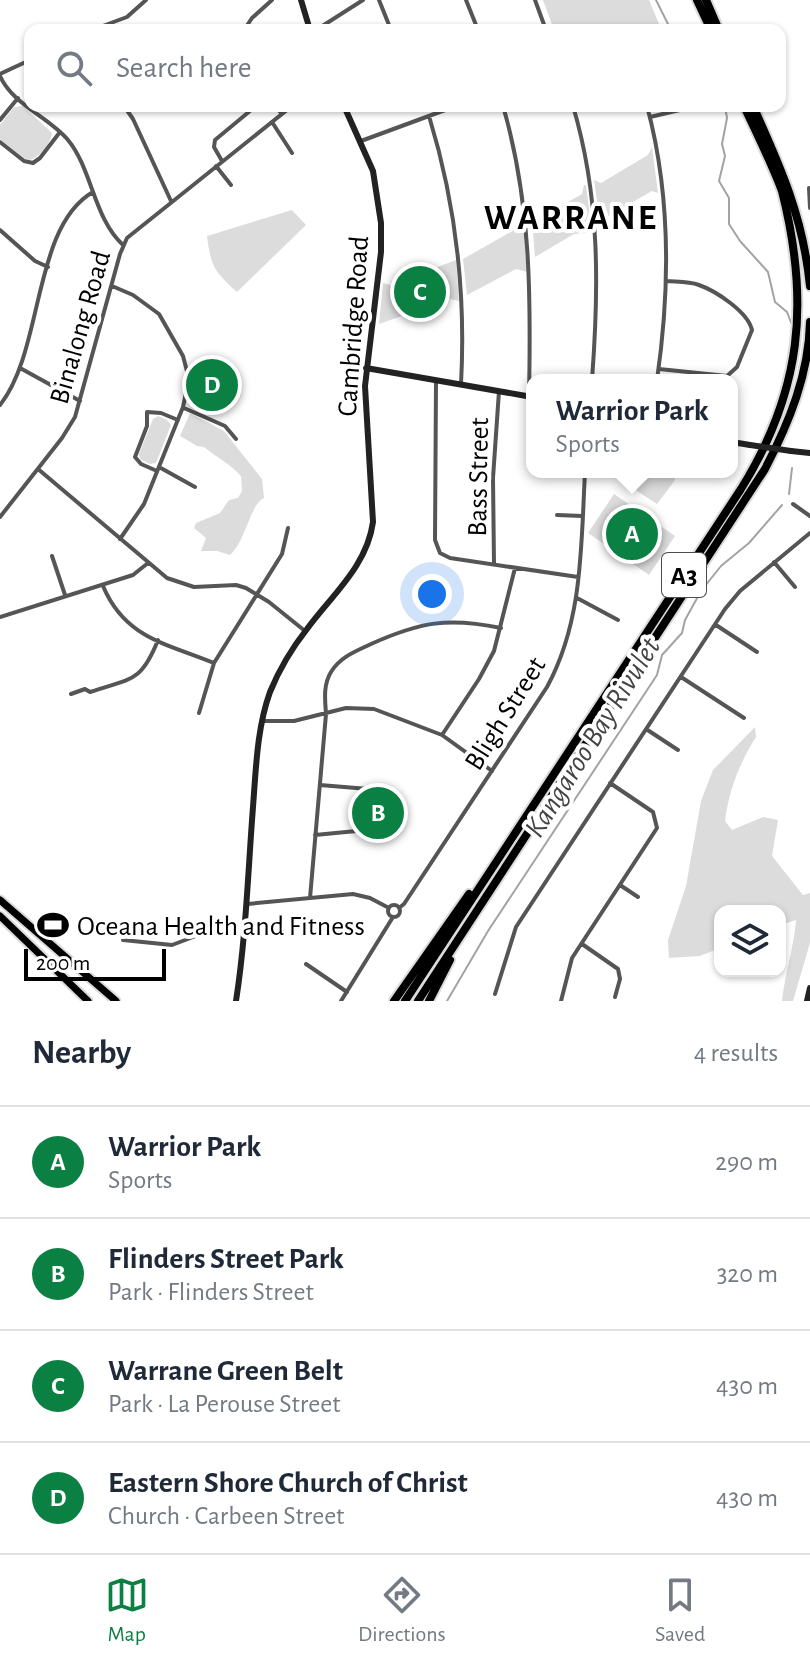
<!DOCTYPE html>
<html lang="en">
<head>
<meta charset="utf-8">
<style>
	body { margin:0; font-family:"Alegreya Sans",sans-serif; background:#f2f2f3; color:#1f2937 }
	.controls { position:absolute; right:24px; bottom:24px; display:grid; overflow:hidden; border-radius:16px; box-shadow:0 2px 6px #0004 }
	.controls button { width:72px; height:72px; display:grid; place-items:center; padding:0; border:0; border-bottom:2px solid #e0e1e3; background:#fff; color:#1f2937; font:40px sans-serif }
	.scale { position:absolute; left:24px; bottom:20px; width:142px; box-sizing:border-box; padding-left:8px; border:4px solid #000; border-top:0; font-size:22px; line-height:28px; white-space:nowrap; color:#000; -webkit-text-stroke:6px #fff; paint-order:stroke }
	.you { position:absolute; left:432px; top:594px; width:28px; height:28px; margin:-20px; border:6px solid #fff; border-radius:50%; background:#1a73e8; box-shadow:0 0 0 12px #1a73e833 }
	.badge { display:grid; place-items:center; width:52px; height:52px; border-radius:50%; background:#0b8043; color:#fff; font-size:26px; font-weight:700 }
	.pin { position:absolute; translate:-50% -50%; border:4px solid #fff; box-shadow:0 2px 8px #0006 }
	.popup { position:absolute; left:526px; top:374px; width:212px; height:104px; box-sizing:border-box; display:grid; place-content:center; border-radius:16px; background:#fff; filter:drop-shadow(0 2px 6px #0005); font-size:26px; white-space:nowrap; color:#747a83 }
	.popup b { font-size:30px; color:#1f2937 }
	.popup::after { content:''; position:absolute; left:50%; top:100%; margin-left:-16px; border:16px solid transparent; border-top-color:#fff }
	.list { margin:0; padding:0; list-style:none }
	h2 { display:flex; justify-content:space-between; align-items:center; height:104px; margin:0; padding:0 32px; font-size:34px }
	h2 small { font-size:26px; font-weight:400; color:#747a83 }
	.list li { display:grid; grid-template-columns:52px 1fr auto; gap:24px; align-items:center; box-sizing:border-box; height:112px; padding:0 32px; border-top:2px solid #e0e1e3 }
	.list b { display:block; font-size:30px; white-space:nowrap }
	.list p { margin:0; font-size:26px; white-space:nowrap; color:#747a83 }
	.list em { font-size:26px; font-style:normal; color:#747a83 }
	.icon { flex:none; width:44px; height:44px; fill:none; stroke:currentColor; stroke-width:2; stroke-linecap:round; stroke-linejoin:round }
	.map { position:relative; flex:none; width:810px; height:1001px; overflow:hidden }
	.search { position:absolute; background:#fff; box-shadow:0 2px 6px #0004; left:24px; right:24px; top:24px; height:88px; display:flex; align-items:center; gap:20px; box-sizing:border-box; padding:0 28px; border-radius:16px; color:#747a83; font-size:30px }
	.sheet { height:552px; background:#fff }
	nav { display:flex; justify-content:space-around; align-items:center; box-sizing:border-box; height:112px; border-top:2px solid #e0e1e3; background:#fff; font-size:22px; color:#747a83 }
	nav a { display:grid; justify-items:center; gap:4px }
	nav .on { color:#0b8043 }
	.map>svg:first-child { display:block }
	.green { fill:#dcdcdc }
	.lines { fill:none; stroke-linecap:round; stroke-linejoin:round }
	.stream { stroke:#a3a3a3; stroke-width:2 }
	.primary-casing { stroke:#dbdbdb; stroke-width:11 }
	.highway-casing { stroke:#dbdbdb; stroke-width:12 }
	.street { stroke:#555; stroke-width:4 }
	.secondary { stroke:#222; stroke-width:6 }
	.primary { stroke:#000; stroke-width:7 }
	.highway { stroke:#000; stroke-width:8 }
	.secondary-bridge { stroke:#222; stroke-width:6 }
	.labels { text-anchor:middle; stroke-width:8; stroke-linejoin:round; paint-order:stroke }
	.shield { fill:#fff; stroke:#4c4c4c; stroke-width:2 }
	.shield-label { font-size:26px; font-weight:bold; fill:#000 }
	.street-label { font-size:28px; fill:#000; stroke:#fff }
	.poi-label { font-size:28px; fill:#000; stroke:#fff; text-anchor:start }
	.water-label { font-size:30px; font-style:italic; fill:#444; stroke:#fff }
	.district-label { font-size:36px; font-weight:bold; letter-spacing:2px; fill:#000; stroke:#fff }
</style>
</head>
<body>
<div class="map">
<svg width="810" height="1001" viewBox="0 0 810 1001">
	<rect width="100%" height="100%" fill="#fff"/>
	<!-- green -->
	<path class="green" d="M543 0H649L659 24 642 30H554Z
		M23 106 52 133C51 143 40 157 30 160L23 158 0 139V125L14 107Z
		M652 147 658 193 652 191 600 221 594 180 601 183 648 155Z
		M584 185H586L592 232 574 234 535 257 532 219 536 220 582 194Z
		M292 210 306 225 237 292C214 271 211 267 207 236Z
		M523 225 527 272 516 269 467 295 463 259Z
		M456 260 459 301 450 299 379 324 383 283 390 285Z
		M190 413 224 431 262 479 264 498C250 504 246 541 230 555L217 551H201L206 538 194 528 196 523 220 513 229 500 238 498 242 491 241 476C229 463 217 458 204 447L197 446 180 436Z
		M158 416 167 420 171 425 156 463 150 464 140 459 139 454 153 419Z
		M626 472H674L675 480 657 504 622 481Z
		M614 494 675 536 649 575 588 533Z
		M755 727 756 737C739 764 729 790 725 821L732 830 763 817 778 820 772 856 803 895 810 893V943L793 1001H782C785 973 794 947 796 920L780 925V911H720V948L700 956 669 958 668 940 686 886 701 801 713 770Z
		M371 793 387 794 392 803 379 823 368 826Z"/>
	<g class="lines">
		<!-- stream -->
		<path class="stream" d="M656 0 671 30
			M725 106 727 118 722 144 725 156 719 181 729 198V224L740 241 768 272 775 302 787 312 792 325
			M789 494 792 468
			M447 1001 488 931 657 675 662 655 682 633 685 620 701 591 721 566 749 543 782 505"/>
		<defs>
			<path id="primary" d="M0 900 116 1001
				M0 916 88 1001"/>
			<path id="highway" d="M697 0 711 30
				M706 0 719 30
				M753 106C781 168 803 217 810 286
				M394 1001 469 894
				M405 1001 741 489C802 391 810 302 782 191 771 162 757 134 744 106
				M418 1001 765 469C789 423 809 374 810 322
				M429 1001 450 960"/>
		</defs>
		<!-- primary casing -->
		<use href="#primary" class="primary-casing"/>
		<!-- highway casing -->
		<use href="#highway" class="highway-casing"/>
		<!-- street -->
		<path class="street" d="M379 0 391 30
			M466 0 478 30
			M535 0 546 30
			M92 30 127 17 146 0
			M244 30 252 18 272 0
			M316 30 363 0
			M0 74 30 60
			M0 76C13 105 49 117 68 140 92 169 94 219 123 245
			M124 106 133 119 171 201
			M275 106 282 114
			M503 106C531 202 531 298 529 396
			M573 106C600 197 599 287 592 380
			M647 106C671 195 670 290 657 380
			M429 116C456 204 466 292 461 384
			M650 117 684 109
			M0 120 18 98
			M272 122 292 153
			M361 141 456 106
			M0 142 24 161 33 163 40 158 60 132
			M222 161 214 147 215 140 256 106
			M216 166 231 185
			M809 188 810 208
			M0 230 35 261 48 267
			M112 286 133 295 159 314 183 356 189 379 183 407 144 504 120 539
			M20 368 80 401
			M659 369 727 376 737 367 752 330C748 312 716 291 699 285 688 281 677 282 666 281
			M436 382 435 540 440 553 450 558 578 577
			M0 405C44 350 32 227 93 192
			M184 408 225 426 236 439
			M159 467 195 487
			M38 469 167 578 194 587 236 585 246 588 269 602 305 631
			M157 471 141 464 135 457 147 426V412L161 413 178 420
			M793 504 810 516
			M557 515 582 516
			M0 517 62 438 75 417 120 254 127 238 292 106
			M52 556 65 595
			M774 562 795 587
			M494 564 493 478 499 391
			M103 586C125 638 165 643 214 663
			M577 598 618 620
			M0 617 133 575 148 563
			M716 625 757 652
			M681 677 744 718
			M71 694 85 689 90 692C131 678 141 683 158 640
			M199 713 214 663 282 554 288 528
			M263 721H294L346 708 374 709 442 735 492 771
			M646 729 678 750
			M442 735 479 679 494 651 515 568
			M315 835 377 829 383 824 399 798 398 794 392 791 320 785
			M620 885 638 897
			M310 898 326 714C325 700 323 685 331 672 340 657 356 651 371 644 420 622 448 617 501 628
			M247 904 353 894 370 898 389 908
			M388 911a6 6 0 1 1 12 0a6 6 0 1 1-12 0Z
			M399 908 404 904 547 687C583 621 581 546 585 472
			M123 940 172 945 209 931 244 932
			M582 944 618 969 620 979 615 997
			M306 964 347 992
			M495 994 516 927 725 609 740 591 810 533
			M341 1001 393 917
			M561 1001 572 958 657 828 653 812 610 783"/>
		<!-- secondary -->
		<path class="secondary" d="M301 0 310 30
			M366 368 532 397
			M732 442 750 445
			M791 451 810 453
			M236 1001C246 937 248 871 253 807 256 768 257 728 270 692 279 670 292 648 307 629 332 595 367 566 373 522L365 386 381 252V223L373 171 344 106
			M807 1001 810 988"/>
		<!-- primary -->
		<use href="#primary" class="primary"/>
		<!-- highway -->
		<use href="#highway" class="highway"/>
		<!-- secondary-bridge -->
		<path class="secondary-bridge" d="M750 445 791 451"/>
	</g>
	<!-- icons -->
	<defs>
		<symbol id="stadium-bare" viewBox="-9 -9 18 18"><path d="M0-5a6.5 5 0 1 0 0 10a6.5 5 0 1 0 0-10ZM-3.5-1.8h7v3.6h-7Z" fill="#000" stroke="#fff" stroke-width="2.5" paint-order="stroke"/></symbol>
	</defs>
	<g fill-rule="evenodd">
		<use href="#stadium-bare" x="31" y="903" width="44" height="44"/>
	</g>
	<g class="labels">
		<!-- shield labels -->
		<rect class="shield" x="662" y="553" width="44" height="44" rx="6"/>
		<g class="shield-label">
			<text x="684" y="584">A3</text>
		</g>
		<!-- street labels -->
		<g class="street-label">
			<text transform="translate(352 326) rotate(-86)" y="10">Cambridge Road</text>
			<text transform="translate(79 327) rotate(-74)" y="10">Binalong Road</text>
			<text transform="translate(477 477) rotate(-89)" y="10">Bass Street</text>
			<text transform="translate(504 713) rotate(-58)" y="10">Bligh Street</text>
		</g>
		<!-- poi labels -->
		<g class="poi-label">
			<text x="77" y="935">Oceana Health and Fitness</text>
		</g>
		<!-- water labels -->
		<g class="water-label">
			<text transform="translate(592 737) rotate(-58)" y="10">Kangaroo Bay Rivulet</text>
		</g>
		<!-- district labels -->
		<g class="district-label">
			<text x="571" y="229">WARRANE</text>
		</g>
	</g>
</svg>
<div class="controls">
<button><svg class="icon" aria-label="layers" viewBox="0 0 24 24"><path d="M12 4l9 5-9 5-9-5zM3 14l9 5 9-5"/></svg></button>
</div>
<div class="scale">200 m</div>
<div class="you"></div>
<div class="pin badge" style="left:632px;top:534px">A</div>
<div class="popup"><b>Warrior Park</b>Sports</div>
<div class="pin badge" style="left:378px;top:813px">B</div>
<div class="pin badge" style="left:420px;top:292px">C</div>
<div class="pin badge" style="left:212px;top:385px">D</div>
<div class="search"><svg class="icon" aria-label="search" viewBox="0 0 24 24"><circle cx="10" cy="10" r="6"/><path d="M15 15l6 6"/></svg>Search here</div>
</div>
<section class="sheet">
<h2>Nearby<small>4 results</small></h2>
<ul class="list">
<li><span class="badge">A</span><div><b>Warrior Park</b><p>Sports</p></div><em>290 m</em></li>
<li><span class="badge">B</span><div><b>Flinders Street Park</b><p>Park · Flinders Street</p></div><em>320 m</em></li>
<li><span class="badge">C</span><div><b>Warrane Green Belt</b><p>Park · La Perouse Street</p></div><em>430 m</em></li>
<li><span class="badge">D</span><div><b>Eastern Shore Church of Christ</b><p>Church · Carbeen Street</p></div><em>430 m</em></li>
</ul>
</section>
<nav>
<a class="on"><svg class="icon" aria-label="map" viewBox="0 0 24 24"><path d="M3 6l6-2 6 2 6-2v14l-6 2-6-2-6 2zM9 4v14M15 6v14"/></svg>Map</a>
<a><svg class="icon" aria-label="directions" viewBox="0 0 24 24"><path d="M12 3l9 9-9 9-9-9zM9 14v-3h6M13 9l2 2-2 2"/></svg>Directions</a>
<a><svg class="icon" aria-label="saved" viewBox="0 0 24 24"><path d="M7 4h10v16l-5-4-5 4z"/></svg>Saved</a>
</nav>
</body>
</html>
